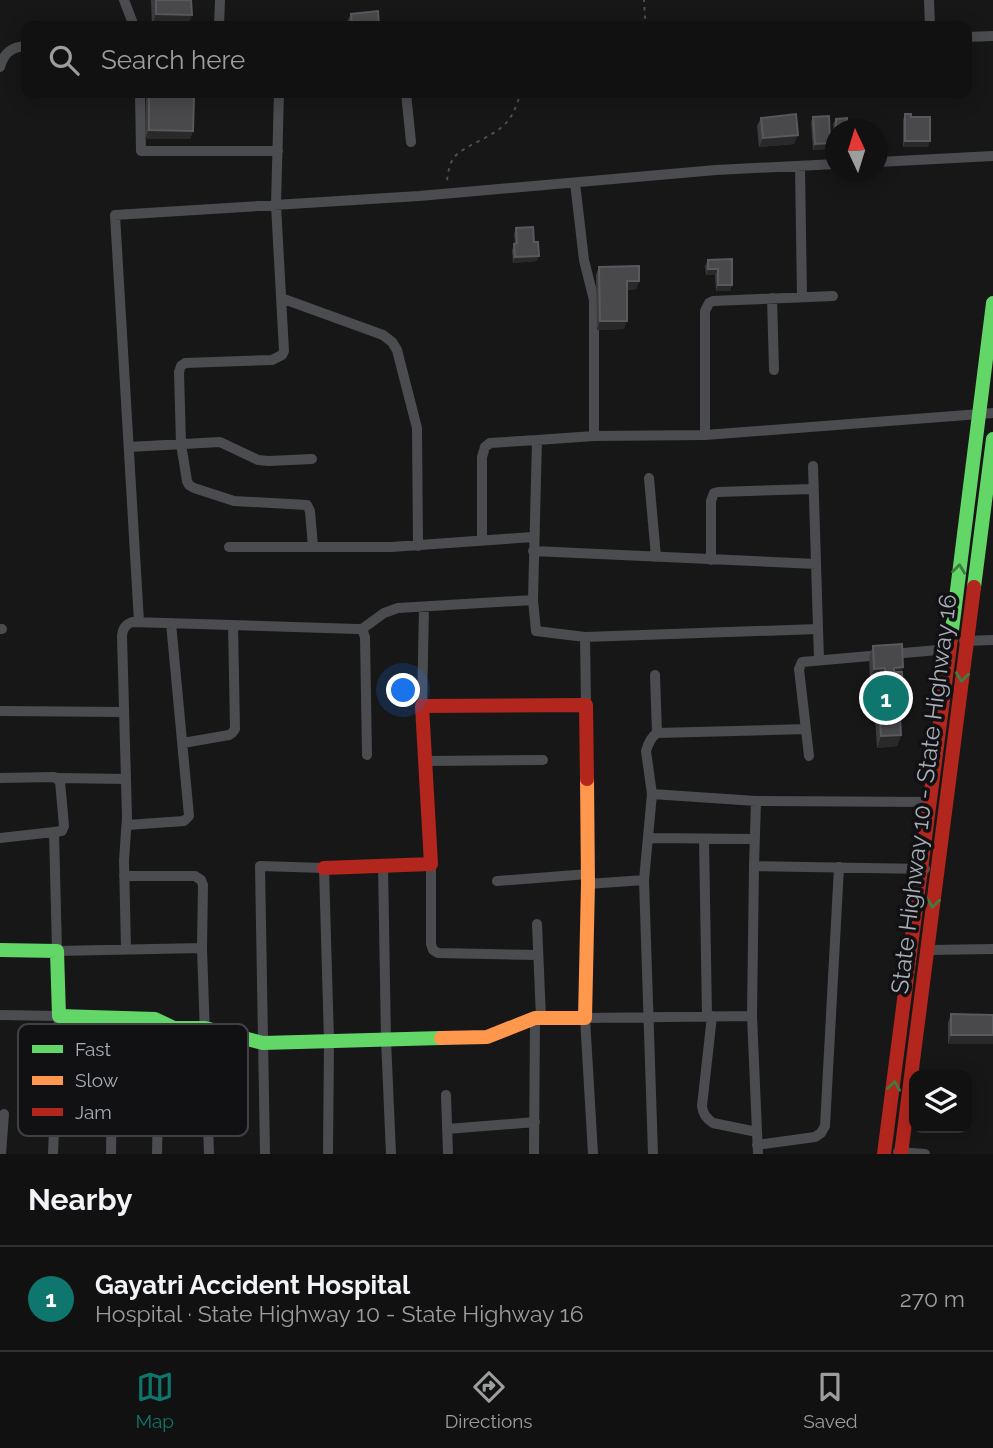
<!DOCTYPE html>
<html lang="en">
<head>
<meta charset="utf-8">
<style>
	body { margin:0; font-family:Raleway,sans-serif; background:#1e1f1f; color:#f1f3f6 }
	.controls { position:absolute; right:21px; bottom:21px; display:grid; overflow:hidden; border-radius:14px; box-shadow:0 4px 18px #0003 }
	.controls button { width:63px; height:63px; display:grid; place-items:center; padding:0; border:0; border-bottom:2px solid #303131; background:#111; color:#f1f3f6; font:35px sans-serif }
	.compass { position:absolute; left:825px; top:119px; width:63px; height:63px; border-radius:50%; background:#111; box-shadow:0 4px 18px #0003; rotate:356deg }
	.you { position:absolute; left:404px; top:691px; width:24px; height:24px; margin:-18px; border:5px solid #fff; border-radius:50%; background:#1a73e8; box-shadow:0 0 0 10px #1a73e833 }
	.badge { display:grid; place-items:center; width:46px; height:46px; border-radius:50%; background:#0f766e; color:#fff; font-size:23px; font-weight:700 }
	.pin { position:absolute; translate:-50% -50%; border:4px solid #fff; box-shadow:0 2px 7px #0006 }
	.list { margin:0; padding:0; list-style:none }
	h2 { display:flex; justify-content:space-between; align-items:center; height:91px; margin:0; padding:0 28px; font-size:30px }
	h2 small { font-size:23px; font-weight:400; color:#9c9d9f }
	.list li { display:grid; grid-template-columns:46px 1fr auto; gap:21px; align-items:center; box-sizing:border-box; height:105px; padding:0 28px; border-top:2px solid #303131 }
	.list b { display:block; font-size:26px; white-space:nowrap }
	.list p { margin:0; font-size:23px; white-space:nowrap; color:#9c9d9f }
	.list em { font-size:23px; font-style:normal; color:#9c9d9f }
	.icon { flex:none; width:38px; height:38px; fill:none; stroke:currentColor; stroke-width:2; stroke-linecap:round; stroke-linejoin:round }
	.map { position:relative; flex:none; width:993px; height:1154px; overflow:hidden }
	.search { position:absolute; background:#111; box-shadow:0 4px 18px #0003; left:21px; right:21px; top:21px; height:77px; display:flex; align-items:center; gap:18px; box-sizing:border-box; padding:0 24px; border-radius:14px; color:#9c9d9f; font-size:26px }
	.sheet { height:196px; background:#111 }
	nav { display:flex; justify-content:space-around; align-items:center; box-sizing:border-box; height:98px; border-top:2px solid #303131; background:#111; font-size:19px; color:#9c9d9f }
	nav a { display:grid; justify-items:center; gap:4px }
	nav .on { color:#0f766e }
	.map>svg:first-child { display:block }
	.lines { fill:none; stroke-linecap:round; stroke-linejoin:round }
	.path { stroke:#4d4e52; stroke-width:2; stroke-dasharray:3.5 5; stroke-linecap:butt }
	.lane { stroke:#4b4c50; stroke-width:5 }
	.street { stroke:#4b4c50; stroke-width:10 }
	.fast { stroke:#63d668; stroke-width:14 }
	.slow { stroke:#ff974d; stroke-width:14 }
	.jam { stroke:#b3261e; stroke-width:14 }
	.wall { fill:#3d3d3f }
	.shaded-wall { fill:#29292a }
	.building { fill:#49494c; stroke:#58595d; stroke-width:2 }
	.oneway { stroke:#3e7d42 }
	.labels { text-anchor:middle; stroke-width:7; stroke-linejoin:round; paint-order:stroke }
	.street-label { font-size:24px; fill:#a8adb8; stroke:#111113 }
	.key { fill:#111113; stroke:#3e4045; stroke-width:2 }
	.key-label { font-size:19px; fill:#a8adb8 }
</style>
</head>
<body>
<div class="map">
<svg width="993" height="1154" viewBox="0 0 993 1154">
	<rect width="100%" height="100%" fill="#171717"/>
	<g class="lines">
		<!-- path -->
		<path class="path" d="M640 26 645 18 644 0
			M447 180C448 173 449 166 453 159 461 146 495 137 507 122 514 114 517 103 521 93"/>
		<!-- lane -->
		<path class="lane" d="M304 24V26"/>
		<!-- street -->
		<path class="street" d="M124 0 134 26
			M929 0 930 26
			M219 26 220 0
			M967 37 993 36
			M0 67C4 53 11 47 26 46
			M140 93 141 151H278
			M279 93 276 205 284 351 282 355 272 360 185 363 181 366 179 372 181 444 187 481 189 485 194 488 234 501 307 505 310 511 313 547
			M406 93 411 142
			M878 162 993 156
			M800 166 802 297
			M575 183 584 260 594 300V436
			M281 298 383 335 392 342 397 350 417 428 418 546
			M772 298 774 370
			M705 435V311L709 303 713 301 833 296
			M129 447 220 442 258 460 269 461 312 459
			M813 466 819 660
			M649 478 656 557
			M482 541V457L485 447 490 443 537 440
			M229 547H391L533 537
			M533 551 816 564
			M711 560V501L714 493 718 492 813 489
			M139 622 115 215 419 196 716 170 836 164
			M0 629H2
			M362 629 365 637 367 755
			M585 637 818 629
			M964 641 993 640
			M655 675 657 733
			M586 705 585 637 536 631 533 600 537 440 594 436 705 435 993 413
			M422 706 424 607
			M0 711 124 712
			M183 743 229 735 232 733 235 729 233 625
			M809 756 799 669 802 662 949 649
			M425 761 543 760
			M0 778 54 777 60 781 64 826 62 831 54 832 57 951 202 948
			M58 778 126 779
			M652 794 646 751C648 744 651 737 657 733L806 729
			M756 801 930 802
			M127 825 184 821 189 816 171 623
			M0 838 54 832
			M648 838 755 839
			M704 839 707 1016
			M431 864V944L433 950 438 953 538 955
			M383 865 386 1040 391 1154
			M124 876H195L201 880 203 885 202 948 209 1154
			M644 880 653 1154
			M497 881 588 874
			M588 884 644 880 652 794 756 801 754 866
			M537 924 541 1018
			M126 949 124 861 127 817 122 636C123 628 125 625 132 622L357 629H362L384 613 398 608 533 600
			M927 950 993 949
			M0 1015 59 1016 53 1154
			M712 1016 702 1106C703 1114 706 1118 713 1123L757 1132
			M752 1016 758 1154
			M446 1095 448 1154
			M447 1129 535 1122
			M757 1145 815 1137 821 1133 825 1126 839 867
			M898 1152 925 1154
			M1 1154 4 1114
			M111 1154 113 1018
			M157 1154 160 1021
			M265 1154 260 866 324 868 329 1041 328 1154
			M534 1154 535 1018
			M593 1154 585 1018 752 1016 754 866 925 869"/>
		<!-- fast -->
		<path class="fast" d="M974 587 993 439
			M951 638 993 303
			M0 950 57 951 59 1016 155 1019 174 1028H205L263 1043 441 1038"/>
		<!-- slow -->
		<path class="slow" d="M441 1038 487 1037 535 1018H585L588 884 587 779"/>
		<!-- jam -->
		<path class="jam" d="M324 868 431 864 422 706 586 705 587 779
			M884 1154 951 638
			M901 1154 974 587"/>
	</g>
	<!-- wall -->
	<path class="wall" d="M151 0H191L192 15 187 26H152Z
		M351 14 379 26H394H348L347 22Z
		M148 93H171V95L193 131 190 139H145L146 97Z
		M905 114 911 117 928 147H903V120Z
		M813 117 828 149 813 150 811 122Z
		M761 118 794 144 759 147 757 126Z
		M836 119 847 125 867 130H836V146H835L833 124Z
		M516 228 534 242 537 261 513 263 512 250 515 244 514 234Z
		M708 260 732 285 730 291H716L715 275H706L705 266Z
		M599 267 639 281 636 289 627 290 624 329 597 330 596 275Z
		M873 646 903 667 901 672 903 697 899 707 901 735 897 746 877 748 873 685 875 680H870L869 657Z
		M951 1014 993 1015 948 1044V1023Z"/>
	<!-- shaded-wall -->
	<path class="shaded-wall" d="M156 14 192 15 187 26H152Z
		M34 93H81H48L46 98H32Z
		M149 130 193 131 190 139H145Z
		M798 135 794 144 759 147 763 138Z
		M905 141H930L928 147H903Z
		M830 143 828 149 813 150 815 144Z
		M539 256 537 261 513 263 515 257Z
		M708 269H718L715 275H706Z
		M627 281H639L636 289 624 290Z
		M718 285H732L730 291H716Z
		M600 321H627L624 329 597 330Z
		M903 667 899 679H890L894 668Z
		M885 668 880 680 877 673 875 680H870L874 669Z
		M899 697H903L899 708Z
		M901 735 897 746 877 748 881 736Z
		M951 1035H993V1044H948Z"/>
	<!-- building -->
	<path class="building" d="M156 0H191L192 15 156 14Z
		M378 11 379 26 394 24V26H352L351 14Z
		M149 93H171V95L194 96 193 131 149 130Z
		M796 114 798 135 763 138 761 118Z
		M905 114H911V117H930V141H905Z
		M829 116 830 143 815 144 813 117Z
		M847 118V125L866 124 867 130H836V119Z
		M533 227 534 242H538L539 256 515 257 514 244 517 243 516 228Z
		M732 259V285H718V269H708V260Z
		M639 266V281H627V321H600L599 267Z
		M902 644 903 667 894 668V672H902L903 697H899L901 735 881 736 877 673H885V668L874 669 873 646Z
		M951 1014 993 1015V1035H951Z"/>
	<!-- one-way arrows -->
	<defs><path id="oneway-chevron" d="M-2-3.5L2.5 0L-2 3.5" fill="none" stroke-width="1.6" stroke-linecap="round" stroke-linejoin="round" transform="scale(1.75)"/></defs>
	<g class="oneway">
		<use href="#oneway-chevron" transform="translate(959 569) rotate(-83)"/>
		<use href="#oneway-chevron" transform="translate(962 677) rotate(97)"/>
		<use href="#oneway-chevron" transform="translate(933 903) rotate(97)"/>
		<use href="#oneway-chevron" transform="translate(894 1086) rotate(-82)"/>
	</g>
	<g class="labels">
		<!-- street labels -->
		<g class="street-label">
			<text transform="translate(924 794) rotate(-83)" y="8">State Highway 10 - State Highway 16</text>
		</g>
	</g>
	<!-- legend -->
	<rect x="18" y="1024" width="230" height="112" rx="10" class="key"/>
	<rect x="32" y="1045" width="31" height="8" fill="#63d668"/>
	<rect x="32" y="1076" width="31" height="9" fill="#ff974d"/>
	<rect x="32" y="1108" width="31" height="8" fill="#b3261e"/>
	<g class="key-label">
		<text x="75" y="1056">Fast</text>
		<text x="75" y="1087">Slow</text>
		<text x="75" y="1119">Jam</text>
	</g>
</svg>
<div class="controls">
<button><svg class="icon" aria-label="layers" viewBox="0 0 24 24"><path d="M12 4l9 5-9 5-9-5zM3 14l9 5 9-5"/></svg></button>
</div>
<svg class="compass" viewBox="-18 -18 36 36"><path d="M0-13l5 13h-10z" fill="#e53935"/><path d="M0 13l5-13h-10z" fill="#9c9d9f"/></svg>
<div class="you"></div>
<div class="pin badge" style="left:886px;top:698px">1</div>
<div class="search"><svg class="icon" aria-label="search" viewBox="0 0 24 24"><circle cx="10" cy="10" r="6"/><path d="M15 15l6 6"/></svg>Search here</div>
</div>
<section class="sheet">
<h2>Nearby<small></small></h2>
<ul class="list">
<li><span class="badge">1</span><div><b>Gayatri Accident Hospital</b><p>Hospital · State Highway 10 - State Highway 16</p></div><em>270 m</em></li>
</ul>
</section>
<nav>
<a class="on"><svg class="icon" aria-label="map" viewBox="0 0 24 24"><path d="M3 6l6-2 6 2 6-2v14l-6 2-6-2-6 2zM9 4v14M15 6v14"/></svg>Map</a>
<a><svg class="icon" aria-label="directions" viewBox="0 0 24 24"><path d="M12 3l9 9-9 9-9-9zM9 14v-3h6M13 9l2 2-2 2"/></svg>Directions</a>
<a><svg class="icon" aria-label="saved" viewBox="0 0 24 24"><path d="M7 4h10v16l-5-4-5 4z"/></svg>Saved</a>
</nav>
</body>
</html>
